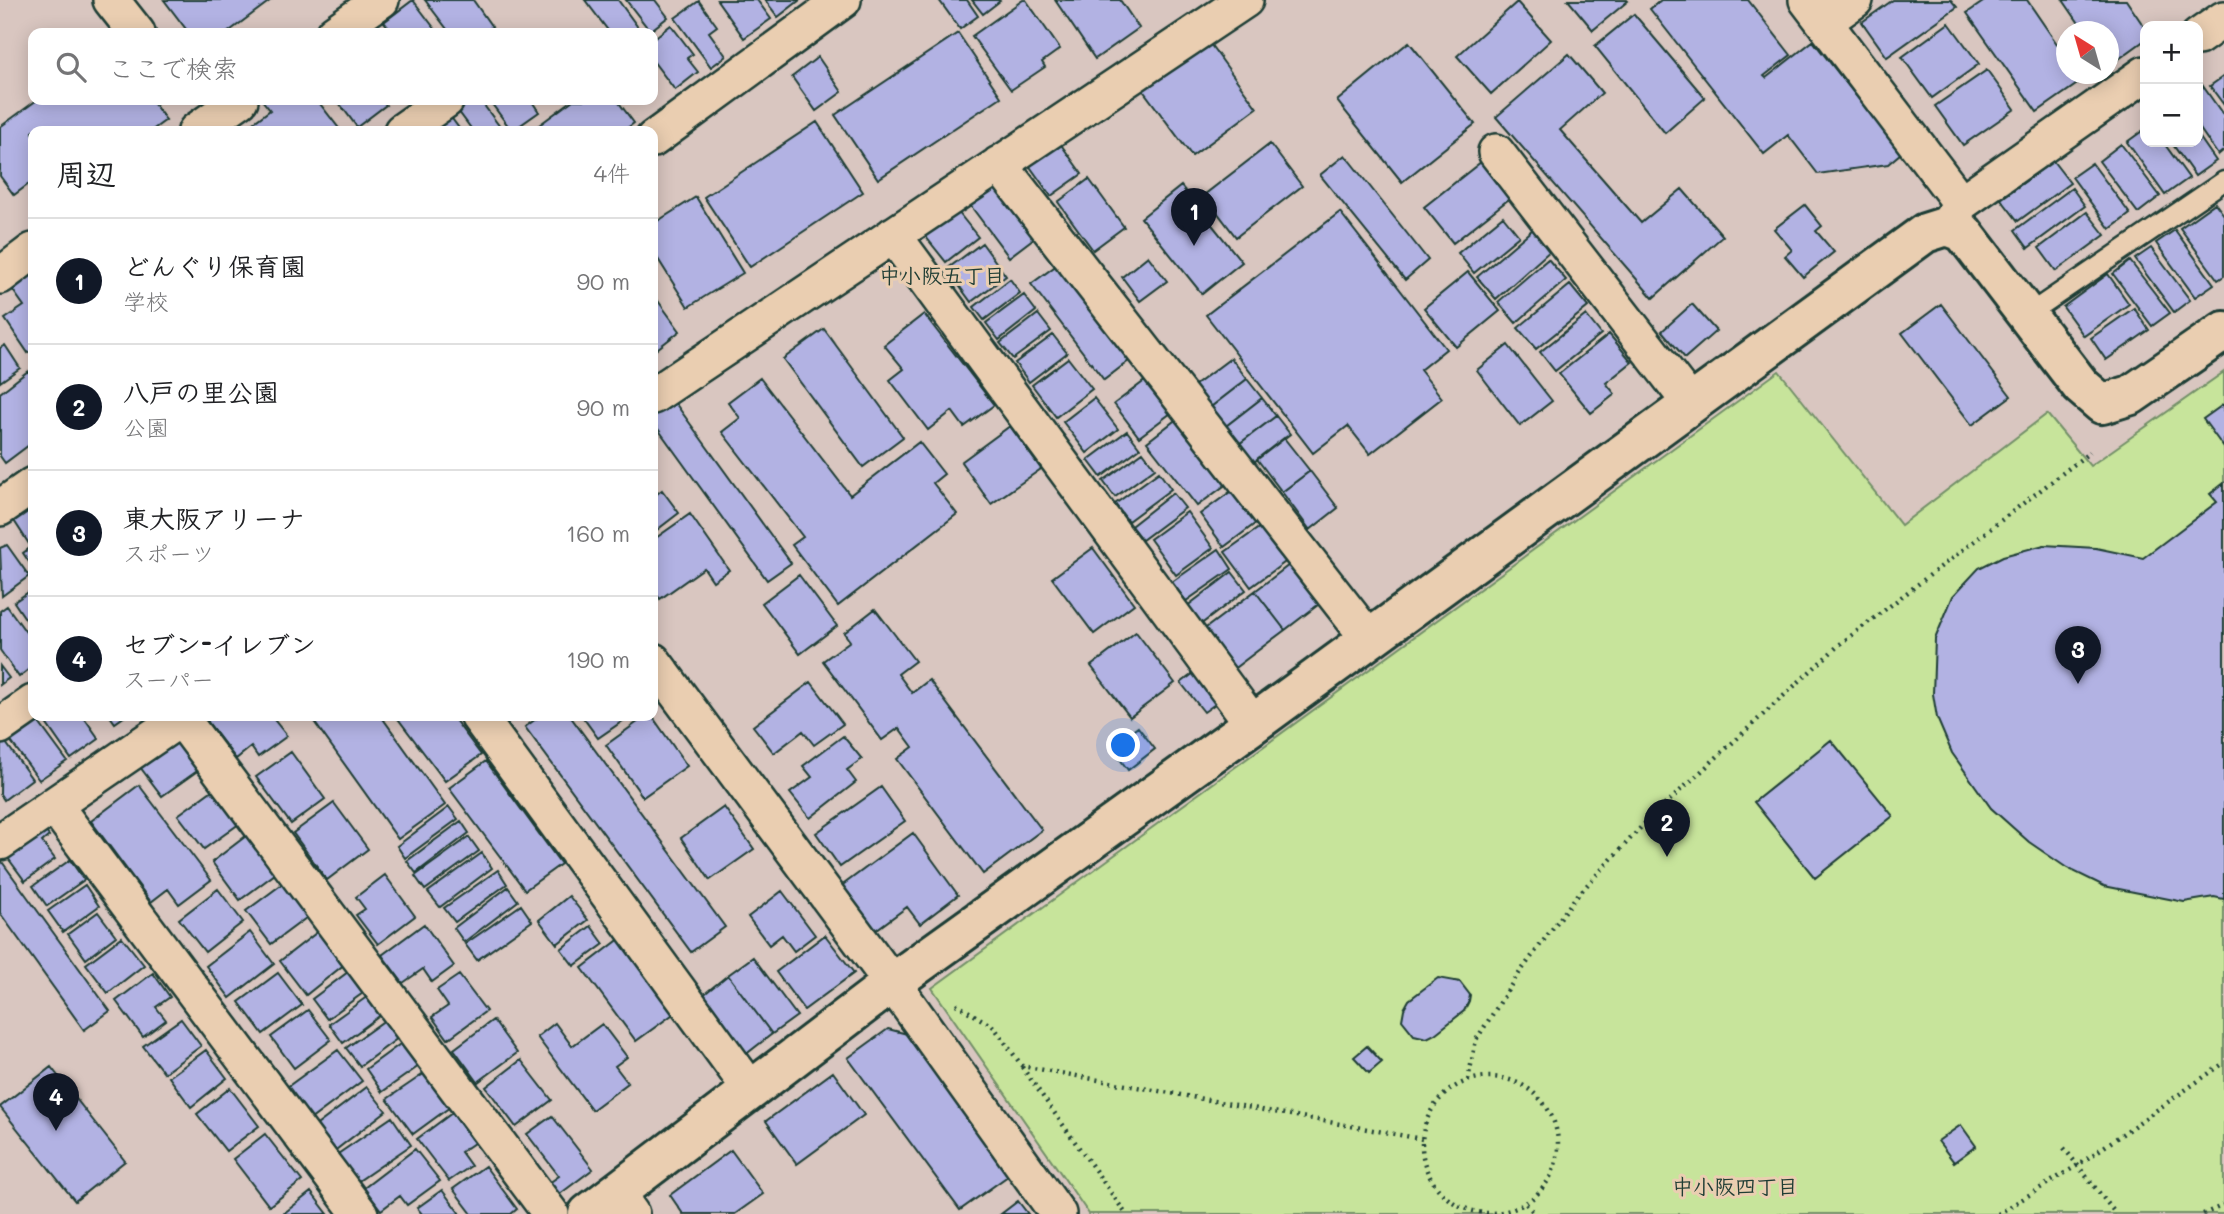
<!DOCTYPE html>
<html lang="ja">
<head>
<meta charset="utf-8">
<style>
	body { margin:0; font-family:Mali,"Klee One",sans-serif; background:#f6f6f6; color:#202124 }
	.controls { position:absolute; right:21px; top:21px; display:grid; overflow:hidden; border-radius:14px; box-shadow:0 4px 18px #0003 }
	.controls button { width:63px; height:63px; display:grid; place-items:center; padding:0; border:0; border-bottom:2px solid #e0e0e0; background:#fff; color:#202124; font:35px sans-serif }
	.compass { position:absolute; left:2056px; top:21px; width:63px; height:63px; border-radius:50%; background:#fff; box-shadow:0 4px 18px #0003; rotate:323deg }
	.you { position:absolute; left:1124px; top:746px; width:24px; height:24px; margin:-18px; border:5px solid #fff; border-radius:50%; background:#1a73e8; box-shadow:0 0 0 10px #1a73e833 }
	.badge { display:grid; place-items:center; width:46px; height:46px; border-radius:50%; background:#111827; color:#fff; font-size:23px; font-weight:700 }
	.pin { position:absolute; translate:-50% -58px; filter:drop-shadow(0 2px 4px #0008) }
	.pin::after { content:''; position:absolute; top:37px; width:24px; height:21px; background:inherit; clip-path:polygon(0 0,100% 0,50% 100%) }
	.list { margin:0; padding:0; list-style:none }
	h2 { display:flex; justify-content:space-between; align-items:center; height:91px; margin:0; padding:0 28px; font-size:30px }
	h2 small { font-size:23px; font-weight:400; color:#757577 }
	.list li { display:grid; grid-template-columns:46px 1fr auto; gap:21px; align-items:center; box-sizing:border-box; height:126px; padding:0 28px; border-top:2px solid #e0e0e0 }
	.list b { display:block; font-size:26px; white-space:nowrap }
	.list p { margin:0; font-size:23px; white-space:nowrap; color:#757577 }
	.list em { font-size:23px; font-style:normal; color:#757577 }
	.icon { flex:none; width:38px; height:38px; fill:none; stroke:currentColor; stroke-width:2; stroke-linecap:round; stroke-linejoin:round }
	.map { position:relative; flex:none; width:2224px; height:1214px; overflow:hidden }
	.search { position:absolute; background:#fff; box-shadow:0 4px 18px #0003; left:28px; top:28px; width:630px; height:77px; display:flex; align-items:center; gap:18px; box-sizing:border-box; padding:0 24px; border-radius:14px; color:#757577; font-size:26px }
	.panel { position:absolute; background:#fff; box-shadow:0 4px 18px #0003; left:28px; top:126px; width:630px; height:595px; border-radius:14px }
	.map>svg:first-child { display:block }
	.green { fill:#c7e49b; stroke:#739068; stroke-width:2 }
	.building { fill:#b2b2e3; stroke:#1f3d34; stroke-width:2 }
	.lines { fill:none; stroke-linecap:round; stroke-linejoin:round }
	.lane-casing { stroke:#1f3d34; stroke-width:23 }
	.street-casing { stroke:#1f3d34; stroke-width:40 }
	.secondary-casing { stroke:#1f3d34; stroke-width:44 }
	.path { stroke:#1f3d34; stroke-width:4.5; stroke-dasharray:2 5; stroke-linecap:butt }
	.lane { stroke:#eaceb1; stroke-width:18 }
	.street { stroke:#eaceb1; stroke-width:35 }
	.secondary { stroke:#eaceb1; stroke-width:38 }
	.labels { text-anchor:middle; stroke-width:6; stroke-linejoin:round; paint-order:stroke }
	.neighbourhood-label { font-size:21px; font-weight:bold; fill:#1f3d34; stroke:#eaceb1 }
</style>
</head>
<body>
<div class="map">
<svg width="2224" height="1214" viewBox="0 0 2224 1214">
	<rect width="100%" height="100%" fill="#d9c6c0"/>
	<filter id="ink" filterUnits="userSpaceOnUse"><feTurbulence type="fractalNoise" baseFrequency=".0143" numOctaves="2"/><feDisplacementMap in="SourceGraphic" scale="14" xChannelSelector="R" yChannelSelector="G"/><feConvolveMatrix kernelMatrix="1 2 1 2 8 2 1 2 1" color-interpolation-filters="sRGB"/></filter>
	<g filter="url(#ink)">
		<!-- green -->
		<path class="green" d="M1779 371 1901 525 2047 414 2090 466 2224 372V1214H1089L932 988Z"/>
		<!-- building -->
		<path class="building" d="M164 0H271L227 33H189Z
			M413 0 438 33H393L384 22Z
			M425 0H473L492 27 483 33H450Z
			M585 0H618L642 33H610Z
			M626 0H655L668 17 650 31Z
			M717 0H757L771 19 744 38Z
			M765 0H800L778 17Z
			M939 0H967L978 16 960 29Z
			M972 0H999L1000 1 983 14Z
			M1023 0H1026L1060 49 1042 62 1045 67 1011 90 972 36Z
			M1055 0H1120L1139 28 1095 59Z
			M1568 0H1627L1628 1 1593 30Z
			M1661 0H1748L1791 55 1764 76 1766 78 1813 41 1901 153 1888 164 1818 174 1788 135 1764 154 1650 9Z
			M1893 0H1951L1957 7 1887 57 1862 22Z
			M1986 0H2027L2066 57V74H2078L2083 80 2037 112 1967 13Z
			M2063 0H2126L2145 28V40L2109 66 2108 32H2085Z
			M699 1 717 26 709 32 726 56 711 67 675 18Z
			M1517 2 1551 40 1491 94 1457 56Z
			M1634 14 1705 98 1665 133 1595 46Z
			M1949 23 1979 64 1932 98 1902 57Z
			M671 25 693 54 687 58 698 72 675 90 653 61V39Z
			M958 33 1001 97 878 179 835 115Z
			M1205 37 1257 108 1192 156 1139 85Z
			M1409 42 1475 124 1402 182 1337 101Z
			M1569 54 1602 93 1560 130 1641 223 1682 189 1723 236 1653 298 1496 117Z
			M818 57 842 92 816 111 792 77Z
			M1987 70 2015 109 1963 145 1935 106Z
			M2224 76V105L2210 86Z
			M2198 79 2224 116V150L2218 155 2198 126Z
			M37 100H151L166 120 151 131H33V181L14 195 0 176V127Z
			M262 100H317L341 131H259L253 123 270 110Z
			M337 100H382L386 105 357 127Z
			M467 100H480L503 131H473L456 108Z
			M489 100H531L539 112 512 131Z
			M573 100H617L634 123 623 131H531Z
			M447 112 461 131H422Z
			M817 122 863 192 750 267 704 197Z
			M2145 129V142H2163L2189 178 2165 195 2127 142Z
			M2198 135 2216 161 2195 176 2171 142H2198Z
			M1057 139 1082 174 1051 196 1026 161Z
			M1270 144 1302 186 1236 237 1204 195Z
			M2121 144 2160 196 2138 213 2099 161Z
			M1345 155 1428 260 1405 280 1320 175Z
			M1486 158 1514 195 1453 243 1424 207Z
			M2053 161 2070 183 2018 221 2001 199Z
			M2092 163 2130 214 2110 229 2072 177Z
			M1089 179 1124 227 1093 250 1058 202Z
			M995 186 1034 238 1009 257 970 205Z
			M1181 186 1242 262 1202 294 1141 218Z
			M2072 188 2085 206 2028 248 2015 230Z
			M696 197 743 273 688 307 653 251V224Z
			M2215 203 2224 215V276L2218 280 2180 228Z
			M1805 205 1822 226 1816 231 1834 252 1803 277 1785 256 1792 250 1774 229Z
			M954 207 978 237 946 262 922 232Z
			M1340 212 1446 349 1420 370 1442 398 1370 454 1348 426 1313 453 1206 315Z
			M2087 212 2105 235 2056 271 2039 248Z
			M1503 216 1519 236 1474 273 1458 253Z
			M1533 229 1551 250 1496 299 1477 277Z
			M2175 230 2214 284 2195 297 2156 243Z
			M982 243 1006 276 971 302 947 269Z
			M2151 248 2190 300 2174 312 2135 259Z
			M1148 256 1167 281 1140 301 1122 277Z
			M1548 259 1566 280 1516 323 1498 302Z
			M2130 261 2170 313 2152 326 2113 274Z
			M1057 265 1130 360 1104 380 1031 284Z
			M1468 272 1500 311 1456 347 1424 308Z
			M33 273V349L28 353 5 319 24 306 12 289Z
			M2108 274 2129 304 2084 336 2063 307Z
			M1010 279 1020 293 984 320 974 307Z
			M1570 285 1588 307 1536 349 1518 328Z
			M653 294 680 331 653 352Z
			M1024 295 1036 311 999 340 986 323Z
			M1692 304 1716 331 1685 358 1662 331Z
			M1941 304 2011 396 1972 425 1902 333Z
			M2134 308 2149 330 2106 360 2091 338Z
			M924 314 994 405 964 427 952 411 928 430 890 380 904 369 884 345Z
			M1038 314 1051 331 1013 359 1000 343Z
			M1586 315 1601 334 1555 371 1540 352Z
			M824 329 903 437 863 467 783 359Z
			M1609 334 1632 362 1606 383 1615 394 1591 413 1559 374Z
			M1053 335 1067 353 1029 382 1015 363Z
			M5 345 20 368 0 382V348Z
			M1508 345 1552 401 1520 426 1477 370Z
			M1068 358 1092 389 1056 417 1032 385Z
			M1231 358 1247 379 1207 410 1191 388Z
			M28 371 33 378V442L5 463 0 456V393Z
			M760 378 850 495 919 442 944 474 933 483 957 514 838 606 792 545 803 537 722 432 740 418 728 402Z
			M1247 379 1262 398 1222 429 1207 410Z
			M1146 380 1171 413 1139 437 1114 404Z
			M1094 398 1118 429 1087 453 1063 422Z
			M1262 398 1276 416 1235 447 1222 429Z
			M673 400 791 563 767 580 653 422V414Z
			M2224 404V448L2203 419Z
			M1276 416 1290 434 1250 465 1235 447Z
			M1178 418 1228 483 1197 506 1147 442Z
			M1010 426 1041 469 991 504 961 462Z
			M1127 431 1140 448 1101 477 1088 460Z
			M1284 438 1310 471 1282 492 1257 459Z
			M1143 452 1155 468 1115 497 1103 481Z
			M1310 471 1338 508 1310 530 1282 492Z
			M1159 472 1171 489 1128 521 1115 504Z
			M2224 483V899L2214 897 2184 902 2104 886 2067 868 2029 842 1991 808 1952 753 1937 718 1933 694 1935 639 1953 596 1979 568 2003 556 2044 545 2096 548 2143 558 2217 502 2210 494Z
			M1237 487 1260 520 1224 547 1200 514Z
			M662 490 679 513 653 533V497Z
			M1173 493 1185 508 1142 540 1131 526Z
			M33 501V568L23 553 31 547 11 516Z
			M1187 512 1213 548 1176 575 1150 539Z
			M690 514 729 570 713 581 704 568 660 599 653 589V540Z
			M1263 525 1288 560 1251 587 1225 552Z
			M7 545 29 576 2 596 0 548Z
			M1093 548 1134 604 1094 634 1052 578Z
			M1219 549 1232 569 1186 601 1172 582Z
			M1293 562 1323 601 1285 630 1255 591Z
			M1232 572 1246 590 1200 625 1186 607Z
			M799 575 837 626 800 654 762 603Z
			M33 589V630L14 602Z
			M1255 591 1285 630 1232 670 1202 631Z
			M7 606 33 642V666L19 677 0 650V611Z
			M875 609 915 661 898 674 912 693 929 680 1042 830 983 874 897 759 913 747 899 728 882 740 823 661 850 641 844 633Z
			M1136 632 1175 683 1130 717 1091 666Z
			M0 666 9 678 0 685Z
			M1199 669 1222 699 1204 712 1181 683Z
			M811 682 843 724 814 745 803 731 774 753 753 726Z
			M34 716 67 761 39 780 7 736Z
			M41 716H83L99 739 71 759Z
			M110 716H125L115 723Z
			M213 716H271L287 736 258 757 251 747 236 759 207 721Z
			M310 716H381L445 805 398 839Z
			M396 716H452L481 755 445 781Z
			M540 716H570L725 927 691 952 525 727Z
			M582 716H630L598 738Z
			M646 716H652L687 766 643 797 606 745Z
			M1138 727 1155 749 1128 770 1111 747Z
			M175 735 200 769 162 796 137 763Z
			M1 736 32 779 4 800 0 794Z
			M843 736 862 759 847 770 856 782 810 818 790 793 812 777 803 766Z
			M1831 740 1893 816 1815 878 1754 802Z
			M291 752 325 799 291 824 256 777Z
			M486 761 561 864 525 890 449 788Z
			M139 785 211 880 179 904 168 889 151 902 91 821Z
			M218 786 243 821 204 849 178 815Z
			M881 787 905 821 840 867 816 833Z
			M334 803 368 849 327 880 293 833Z
			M449 807 458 819 405 858 397 846Z
			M724 807 754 849 710 880 681 838Z
			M461 821 469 833 416 873 407 861Z
			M39 822 49 836 42 842 55 859 25 881 2 850Z
			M250 833 279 871 240 900 212 862Z
			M913 833 958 895 920 924 907 907 873 932 840 887Z
			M469 837 479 851 425 890 415 876Z
			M482 853 492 868 440 907 428 892Z
			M0 859 110 1011 84 1030 0 913Z
			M70 860 84 880 47 906 33 886Z
			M498 870 507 884 455 922 444 908Z
			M385 875 415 916 378 944 356 915 365 909 356 897Z
			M285 882 310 915 271 944 246 911Z
			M85 885 99 906 63 932 48 911Z
			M508 887 518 901 464 942 454 928Z
			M218 889 243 922 205 952 179 919Z
			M782 891 815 935 794 951 782 935 769 945 748 917Z
			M569 896 588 920 557 944 539 920Z
			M521 905 532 921 477 960 465 944Z
			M98 912 116 936 86 959 68 934Z
			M424 924 454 966 432 982 423 969 403 983 382 955Z
			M591 926 604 944 574 966 561 949Z
			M320 930 346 963 306 995 280 961Z
			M250 932 274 964 230 998 206 966Z
			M825 935 854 973 804 1010 776 972Z
			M122 937 144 965 108 993 86 964Z
			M621 938 676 1012 636 1041 582 968Z
			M753 957 797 1016 772 1034 728 975Z
			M348 972 363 993 327 1019 312 999Z
			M153 973 170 997 156 1007 166 1020 143 1037 116 1001Z
			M278 973 302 1005 263 1034 239 1002Z
			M459 975 486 1011 448 1039 432 1017 448 1006 437 990Z
			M728 975 772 1034 745 1055 702 996Z
			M1438 978 1460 982 1470 995 1469 1001 1464 1011 1435 1034 1427 1038 1414 1035 1402 1020 1404 1009 1409 1000Z
			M368 996 382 1014 343 1043 329 1024Z
			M308 1010 331 1040 294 1068 271 1037Z
			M181 1019 201 1046 164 1073 143 1046Z
			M385 1020 398 1038 360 1066 346 1048Z
			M493 1020 517 1053 478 1082 454 1049Z
			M555 1023 572 1046 602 1024 627 1057 615 1066 628 1083 592 1110 537 1037Z
			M888 1029 911 1035 1012 1173 960 1210 848 1058Z
			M403 1042 419 1066 382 1092 366 1069Z
			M1367 1046 1382 1062 1369 1073 1354 1057Z
			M206 1050 227 1078 191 1107 169 1077Z
			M338 1050 362 1081 307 1122 283 1090Z
			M521 1060 552 1100 516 1127 486 1087Z
			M51 1067 125 1161 75 1201 0 1107Z
			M833 1072 864 1115 797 1164 766 1121Z
			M425 1073 450 1107 413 1134 387 1099Z
			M367 1087 386 1111 328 1156 309 1131Z
			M230 1088 259 1126 226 1151 197 1114Z
			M452 1113 474 1143 461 1152 471 1166 449 1181 417 1139Z
			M552 1116 593 1169 552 1200 542 1188 559 1176 527 1134Z
			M392 1117 411 1145 354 1184 335 1156Z
			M1961 1125 1976 1146 1954 1162 1938 1141Z
			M265 1134 302 1181 269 1206 233 1159Z
			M415 1149 440 1181 407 1205 400 1196 381 1210 364 1188Z
			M731 1150 763 1194 735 1214H683L670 1195Z
			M485 1166 517 1209 511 1214H472L453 1189Z
			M442 1190 460 1214H422L417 1208Z
			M311 1192 328 1214H283Z
			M1018 1201 1028 1214H1001Z"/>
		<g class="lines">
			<defs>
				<path id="lane" d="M2027 315 2224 181"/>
				<path id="street" d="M111 0 137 33
					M1807 0 1961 203
					M1824 22 1855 0
					M334 33 381 0
					M2198 37 2224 19
					M196 131 240 100
					M402 131 446 100
					M653 139 843 0
					M1496 152 1691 404
					M999 164 1369 639
					M1949 223 1961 203 2145 74
					M893 235 1253 724
					M0 276 33 251
					M653 396 1245 0
					M0 508 33 485
					M653 661 909 1006 1058 1214
					M478 716 751 1090
					M181 718 551 1214
					M0 726 33 703
					M54 805 360 1214
					M0 842 184 716
					M616 1193 631 1214"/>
				<path id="secondary" d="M588 1214 892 983 1253 724 1925 233 1947 226 1963 232 2081 386 2102 404 2131 395 2224 331"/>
			</defs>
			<!-- lane casing -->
			<use href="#lane" class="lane-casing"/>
			<!-- street casing -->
			<use href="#street" class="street-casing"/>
			<!-- secondary casing -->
			<use href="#secondary" class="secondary-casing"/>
			<!-- path -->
			<path class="path" d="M956 1004 994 1027 1022 1066 1422 1139
				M1022 1067 1126 1214
				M1422 1145a68 68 0 1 1 136 0a68 68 0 1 1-136 0Z
				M1468 1080 1476 1040 1515 979 1575 898 1645 823 1839 645 2090 452
				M2064 1148 2116 1214
				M1526 1204 1535 1214
				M1998 1214 2078 1165 2224 1063
				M2203 1214 2224 1205"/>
			<!-- lane -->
			<use href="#lane" class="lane"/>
			<!-- street -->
			<use href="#street" class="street"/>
			<!-- secondary -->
			<use href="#secondary" class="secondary"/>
		</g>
	</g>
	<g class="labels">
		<!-- neighbourhood labels -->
		<g class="neighbourhood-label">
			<text x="942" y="283">中小阪五丁目</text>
			<text x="1735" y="1194">中小阪四丁目</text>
		</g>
	</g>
</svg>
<div class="controls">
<button>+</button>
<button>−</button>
</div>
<svg class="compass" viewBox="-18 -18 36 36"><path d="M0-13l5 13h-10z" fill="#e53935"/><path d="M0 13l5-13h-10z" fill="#757577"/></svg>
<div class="you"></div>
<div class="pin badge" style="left:1194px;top:246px">1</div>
<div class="pin badge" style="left:1667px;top:857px">2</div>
<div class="pin badge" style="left:2078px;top:684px">3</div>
<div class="pin badge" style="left:56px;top:1131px">4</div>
<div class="search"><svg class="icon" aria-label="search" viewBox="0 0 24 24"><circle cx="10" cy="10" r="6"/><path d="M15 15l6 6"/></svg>ここで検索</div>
<section class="panel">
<h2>周辺<small>4件</small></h2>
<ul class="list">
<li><span class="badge">1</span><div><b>どんぐり保育園</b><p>学校</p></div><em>90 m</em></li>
<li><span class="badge">2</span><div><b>八戸の里公園</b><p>公園</p></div><em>90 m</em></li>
<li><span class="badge">3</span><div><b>東大阪アリーナ</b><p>スポーツ</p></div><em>160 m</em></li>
<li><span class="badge">4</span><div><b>セブン-イレブン</b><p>スーパー</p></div><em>190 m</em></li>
</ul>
</section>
</div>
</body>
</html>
